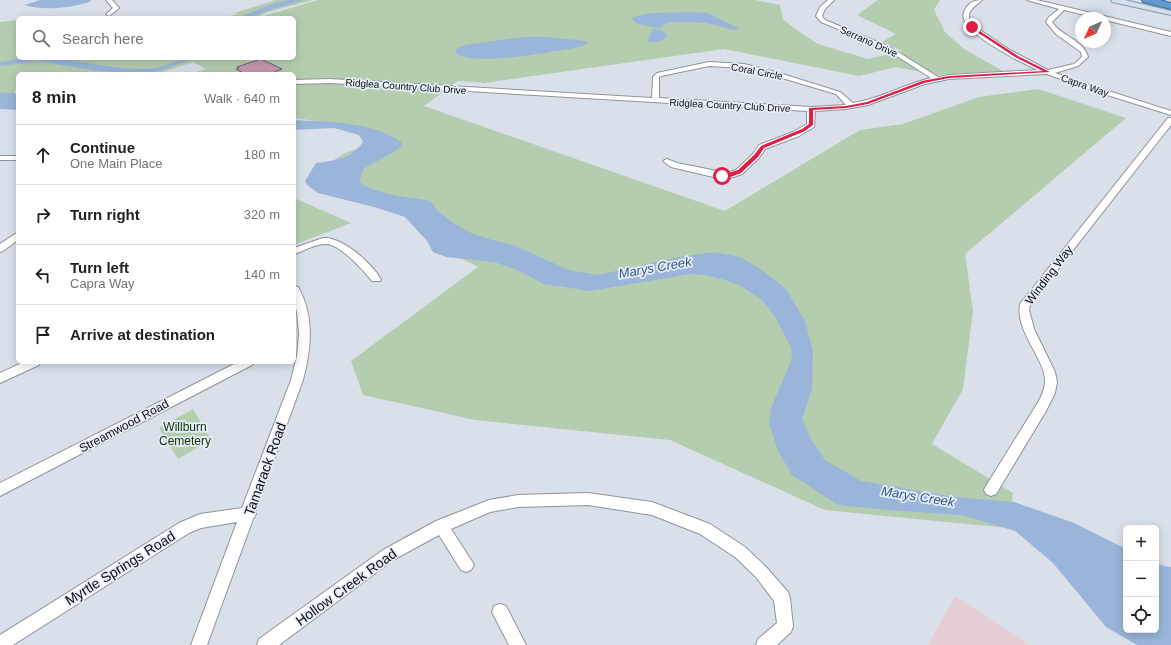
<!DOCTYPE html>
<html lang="en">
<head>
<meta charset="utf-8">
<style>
	body { margin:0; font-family:Helvetica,sans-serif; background:#f2f2f2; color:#202124 }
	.controls { position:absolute; right:12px; bottom:12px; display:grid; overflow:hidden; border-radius:6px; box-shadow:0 2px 10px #0003 }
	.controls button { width:36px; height:36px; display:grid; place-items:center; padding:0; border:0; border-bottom:1px solid #e0e0e0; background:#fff; color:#202124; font:20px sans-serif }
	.compass { position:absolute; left:1075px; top:12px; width:36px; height:36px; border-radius:50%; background:#fff; box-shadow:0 2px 10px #0003; rotate:226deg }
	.stop { position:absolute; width:12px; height:12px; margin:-9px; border:3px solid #e11d48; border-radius:50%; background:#fff }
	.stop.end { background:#e11d48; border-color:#fff; box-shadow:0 1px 4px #0008 }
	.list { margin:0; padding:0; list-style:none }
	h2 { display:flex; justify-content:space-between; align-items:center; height:52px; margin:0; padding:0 16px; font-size:17px }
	h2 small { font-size:13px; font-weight:400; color:#757577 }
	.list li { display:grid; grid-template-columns:26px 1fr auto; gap:12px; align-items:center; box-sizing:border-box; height:60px; padding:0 16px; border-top:1px solid #e0e0e0 }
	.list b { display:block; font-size:15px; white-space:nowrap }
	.list p { margin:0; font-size:13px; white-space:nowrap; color:#757577 }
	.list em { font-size:13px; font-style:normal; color:#757577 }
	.icon { flex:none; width:22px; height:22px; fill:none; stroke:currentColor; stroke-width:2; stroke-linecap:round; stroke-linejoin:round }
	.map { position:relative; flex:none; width:1171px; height:645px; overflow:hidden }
	.search { position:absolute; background:#fff; box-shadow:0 2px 10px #0003; left:16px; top:16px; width:280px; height:44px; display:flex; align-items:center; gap:10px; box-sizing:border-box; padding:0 14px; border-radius:6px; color:#757577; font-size:15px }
	.panel { position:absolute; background:#fff; box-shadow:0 2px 10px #0003; left:16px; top:72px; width:280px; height:292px; border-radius:6px }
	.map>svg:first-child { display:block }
	.industrial { fill:#e6ced7 }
	.green { fill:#b4cdaf }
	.water { fill:#9ab5d9 }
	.building { fill:#c799ac; stroke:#6d6166 }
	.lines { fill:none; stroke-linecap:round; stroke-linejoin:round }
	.street-casing { stroke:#8e949e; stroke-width:2 }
	.secondary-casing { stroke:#8e949e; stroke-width:2 }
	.highway-casing { stroke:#436a8e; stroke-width:2 }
	.street { fill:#fff; fill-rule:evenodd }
	.secondary { fill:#cfe1f1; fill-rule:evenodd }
	.highway { fill:#609ad1; fill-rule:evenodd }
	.route { fill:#e11d48 }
	.labels { text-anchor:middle; stroke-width:3.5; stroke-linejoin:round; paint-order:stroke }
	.far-street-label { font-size:10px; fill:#0d1013; stroke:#e6edf7 }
	.street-label { font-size:12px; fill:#0d1013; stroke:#e6edf7 }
	.park-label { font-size:12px; fill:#093402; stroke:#e6edf7 }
	.water-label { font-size:13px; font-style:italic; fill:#315787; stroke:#e6edf7 }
	.near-street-label { font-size:14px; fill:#0d1013; stroke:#e6edf7 }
</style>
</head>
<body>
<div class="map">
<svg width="1171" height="645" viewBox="0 0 1171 645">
	<rect width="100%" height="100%" fill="#d9e0ea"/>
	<!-- industrial -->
	<path class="industrial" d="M955 596 1030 645H928Z"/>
	<!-- green -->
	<path class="green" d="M276 0H313L268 12 256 18H224L238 14 235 13Z
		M318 0H755L780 5 783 19 795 29 818 44 868 59 902 51 882 42 896 34 857 15 878 0H940L934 10 945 32 964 49 1003 71 936 75 896 67 859 76 724 49 484 83 458 81 424 106 725 211 860 130 903 124 979 97 1038 89 1126 118 965 254 973 311 963 389 932 444 1013 493 1008 528 825 510 670 440 475 420 363 395 351 361 478 267 427 241 430 234 372 192 323 167 345 153 365 146 361 127 294 118V74H190L206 69 193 62 163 72 151 74 28 73 18 74V83L14 94 10 93 0 94V22L18 20V58H294V18H257Z
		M294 198 351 223 294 245Z
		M193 409 211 440 178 459 159 428Z"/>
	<!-- water -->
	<path class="water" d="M40 0H91L90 2C70 8 44 11 24 5Z
		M287 0H304L263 12 250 18H238L269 5Z
		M688 12 708 13 740 29 734 30 707 23 690 22H669L661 27 657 28 638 24 632 19C640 11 676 13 688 12Z
		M653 29C659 29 664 31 667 35 663 43 654 44 647 41Z
		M523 37H547L586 41 588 43 585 45 574 48C550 52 472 67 455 53L457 48 465 45Z
		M23 58C36 58 50 57 63 59 92 63 120 70 149 69 165 68 179 58 194 58L160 71 143 73 97 71 38 61 0 66V62Z
		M0 92 18 94V110L0 109Z
		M294 120C329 122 371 121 401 142L402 146C399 150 370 165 363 169L359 182C380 196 406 196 430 201L440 213 455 224 471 233 492 240 513 245 569 270 598 275 684 256 715 252 740 257 762 270 786 289 805 321 813 351 812 390 802 419 812 441 825 460 861 481 955 497 1014 502 1074 523 1126 549V630H1156V563L1164 566 1171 567V645H1137L1106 627 1053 563 1015 531 962 515 888 510 838 505 792 475 778 451 769 424 771 408 792 359 791 347 775 317 763 301 741 286 725 280 705 275 690 274 590 291 544 284 515 269 494 262 446 257 433 252 427 241 405 217 374 207 318 193 307 185 305 181 316 163C336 160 350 160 363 142L359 135 334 128 294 130Z"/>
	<!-- building -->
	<path class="building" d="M261 59 282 69 270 74H245L236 69 239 68 237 67Z"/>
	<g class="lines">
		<defs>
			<path id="street" d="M106 0H112L119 8 109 16 106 14 113 8Z
				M828 0H834L825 9 822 16 825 20 890 47 938 77 949 75 1038 70C1021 63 978 40 967 25 963 20 962 14 966 8 970 2 975 0 982 0 972 9 963 13 974 26L1010 50 1048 70 1074 64 1082 57 1081 52 1056 34 1046 22 1049 17 1059 9 1027 0H1037L1171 32V36L1105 20V18H1098L1064 10 1052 22C1061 36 1084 40 1088 57L1078 66 1055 73 1090 85 1171 111V115L1085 88 1047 74 949 79 925 84 868 105 846 109 815 111 814 127 799 136 765 149 759 158 742 174 728 179H722L671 167 663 161 667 159 677 163 727 173 736 170 753 154 759 145 793 132 807 124V111L330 83 294 84V80L330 79 652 98 653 77 657 73 709 62 744 64 776 72 840 92 853 103C880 99 904 84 931 78L886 49 821 22 816 16 820 7ZM709 66 744 68 772 75 836 94 846 105 811 107 659 98V77L661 76Z
				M1168 118H1171V125L1030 305 1029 310 1034 329 1055 372 1057 382 1055 393 1046 411 996 494 991 496 986 494 984 490 986 486 1037 404C1041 397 1044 391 1045 383 1047 360 1015 333 1020 304Z
				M0 156H18V160H0Z
				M18 232V240L3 251 0 252V244Z
				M323 238C343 237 371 263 381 279L380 281H372C364 271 341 245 327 244 316 243 304 251 294 254V248Z
				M294 286 298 287C315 316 311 349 303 380L255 512 256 514 253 519 207 645H191L237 522 201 528 189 533 13 645H0V635L179 523 200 514 242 508 291 380 297 356 299 334 297 312 294 302Z
				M24 362H41L39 365 0 383V373Z
				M238 362H254L252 365 0 496V483Z
				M588 493 652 502 710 524 745 547 766 567 788 592 790 598 793 626 791 632 777 645H756L758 639 777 623 774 601 756 577 735 557 700 534 652 515 588 505 518 507 490 512 451 529 471 560 474 565 471 570 466 572 461 570 439 535 393 560 279 645H257L259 639 383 550 436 521 489 500 518 495Z
				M500 604 506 606 526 645H509L492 612 494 606Z"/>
			<path id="secondary" d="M1111 0H1125L1171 11V15L1112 2Z"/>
			<path id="highway" d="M1142 0H1160L1171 3V9L1143 2Z"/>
		</defs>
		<!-- street casing -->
		<use href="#street" class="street-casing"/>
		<!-- secondary casing -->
		<use href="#secondary" class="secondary-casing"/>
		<!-- highway casing -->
		<use href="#highway" class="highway-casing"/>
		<!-- street -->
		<use href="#street" class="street"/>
		<!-- secondary -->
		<use href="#secondary" class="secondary"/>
		<!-- highway -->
		<use href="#highway" class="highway"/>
	</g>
	<!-- route -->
	<path class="route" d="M972 26 1018 56 1050 72 949 78 924 83 868 104 846 108 813 110V125L805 131 764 148 758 157 741 173 728 178 719 176 738 170 754 155 761 146 802 129 809 124V108L846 106 867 102 922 81 949 76 1043 71 1015 57 971 28Z"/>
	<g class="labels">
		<!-- far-street labels -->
		<g class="far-street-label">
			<text transform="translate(869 41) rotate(24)" y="4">Serrano Drive</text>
			<text transform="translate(757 71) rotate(11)" y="4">Coral Circle</text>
			<text transform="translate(1085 85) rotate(19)" y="4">Capra Way</text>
			<text transform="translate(406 86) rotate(4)" y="4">Ridglea Country Club Drive</text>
			<text transform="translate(730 105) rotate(3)" y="4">Ridglea Country Club Drive</text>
		</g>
		<!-- street labels -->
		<g class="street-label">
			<text transform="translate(1049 275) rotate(-53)" y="4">Winding Way</text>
			<text transform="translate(124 426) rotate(-28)" y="4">Streamwood Road</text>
		</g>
		<!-- park labels -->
		<g class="park-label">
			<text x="185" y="431">Willburn<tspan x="185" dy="14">Cemetery</tspan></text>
		</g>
		<!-- water labels -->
		<g class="water-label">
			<text transform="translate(655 267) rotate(-10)" y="5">Marys Creek</text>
			<text transform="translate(918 496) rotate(9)" y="5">Marys Creek</text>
		</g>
		<!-- near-street labels -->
		<g class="near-street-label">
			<text transform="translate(265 469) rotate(-70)" y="5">Tamarack Road</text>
			<text transform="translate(120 568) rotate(-32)" y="5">Myrtle Springs Road</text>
			<text transform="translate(346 587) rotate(-36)" y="5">Hollow Creek Road</text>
		</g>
	</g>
</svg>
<div class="controls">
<button>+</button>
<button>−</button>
<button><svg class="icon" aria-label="locate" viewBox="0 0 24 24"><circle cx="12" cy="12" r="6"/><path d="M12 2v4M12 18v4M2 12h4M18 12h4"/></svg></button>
</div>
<svg class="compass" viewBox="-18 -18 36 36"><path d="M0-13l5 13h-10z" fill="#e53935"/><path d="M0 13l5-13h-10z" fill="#757577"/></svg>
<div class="stop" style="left:722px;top:176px"></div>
<div class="stop end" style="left:972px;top:27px"></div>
<div class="search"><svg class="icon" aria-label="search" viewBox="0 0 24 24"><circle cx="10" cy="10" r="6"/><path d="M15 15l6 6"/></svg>Search here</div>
<section class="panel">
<h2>8 min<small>Walk · 640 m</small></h2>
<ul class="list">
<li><svg class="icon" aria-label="ahead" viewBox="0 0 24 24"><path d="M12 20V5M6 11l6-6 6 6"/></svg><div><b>Continue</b><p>One Main Place</p></div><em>180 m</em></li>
<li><svg class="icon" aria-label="right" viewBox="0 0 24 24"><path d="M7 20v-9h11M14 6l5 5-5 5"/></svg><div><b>Turn right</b></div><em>320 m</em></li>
<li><svg class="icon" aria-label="left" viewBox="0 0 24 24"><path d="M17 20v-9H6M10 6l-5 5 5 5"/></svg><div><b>Turn left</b><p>Capra Way</p></div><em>140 m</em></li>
<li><svg class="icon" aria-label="arrive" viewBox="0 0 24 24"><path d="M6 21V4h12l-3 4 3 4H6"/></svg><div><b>Arrive at destination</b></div></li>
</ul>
</section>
</div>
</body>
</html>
